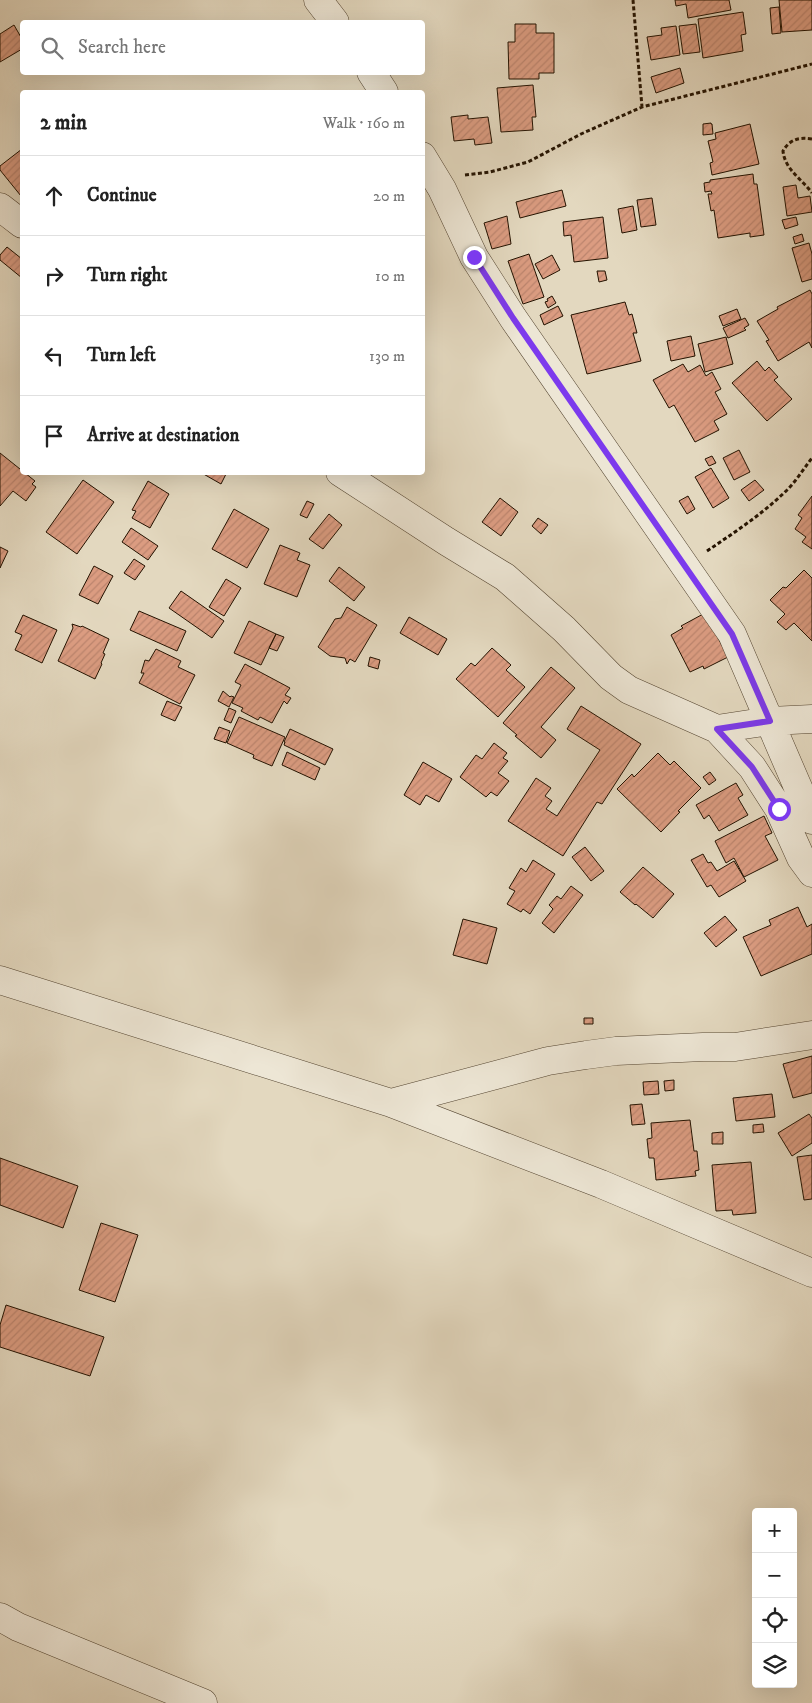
<!DOCTYPE html>
<html lang="en">
<head>
<meta charset="utf-8">
<style>
	body { margin:0; font-family:"IM FELL DW Pica",serif; background:#f6f6f6; color:#222 }
	.controls { position:absolute; right:15px; bottom:15px; display:grid; overflow:hidden; border-radius:5px; box-shadow:0 5px 20px #0002 }
	.controls button { width:45px; height:45px; display:grid; place-items:center; padding:0; border:0; border-bottom:1px solid #e0e0e0; background:#fff; color:#222; font:25px sans-serif }
	.stop { position:absolute; width:15px; height:15px; margin:-11px; border:4px solid #7c3aed; border-radius:50%; background:#fff }
	.stop.end { background:#7c3aed; border-color:#fff; box-shadow:0 1px 5px #0008 }
	.list { margin:0; padding:0; list-style:none }
	h2 { display:flex; justify-content:space-between; align-items:center; height:65px; margin:0; padding:0 20px; font-size:21px }
	h2 small { font-size:16px; font-weight:400; color:#767676 }
	.list li { display:grid; grid-template-columns:32px 1fr auto; gap:15px; align-items:center; box-sizing:border-box; height:80px; padding:0 20px; border-top:1px solid #e0e0e0 }
	.list b { display:block; font-size:19px; white-space:nowrap }
	.list em { font-size:16px; font-style:normal; color:#767676 }
	.icon { flex:none; width:28px; height:28px; fill:none; stroke:currentColor; stroke-width:2; stroke-linecap:round; stroke-linejoin:round }
	.map { position:relative; flex:none; width:812px; height:1703px; overflow:hidden }
	.search { position:absolute; background:#fff; box-shadow:0 5px 20px #0002; left:20px; top:20px; width:405px; height:55px; display:flex; align-items:center; gap:12px; box-sizing:border-box; padding:0 18px; border-radius:5px; color:#767676; font-size:19px }
	.panel { position:absolute; background:#fff; box-shadow:0 5px 20px #0002; left:20px; top:90px; width:405px; height:385px; border-radius:5px }
	.map>svg:first-child { display:block }
	.building { fill:url(#building-hatch); stroke:#231200 }
	.lines { fill:none; stroke-linecap:round; stroke-linejoin:round }
	.minor-casing { stroke:#534430; stroke-width:29 }
	.path { stroke:#231200; stroke-width:3; stroke-dasharray:4 2.5; stroke-linecap:butt }
	.minor { stroke:#ede6d5; stroke-width:28 }
	.route { stroke:#7c3aed; stroke-width:6 }
</style>
</head>
<body>
<div class="map">
<svg width="812" height="1703" viewBox="0 0 812 1703">
	<defs>
		<pattern id="building-hatch" width="6" height="6" patternUnits="userSpaceOnUse" patternTransform="scale(1.25)"><rect width="6" height="6" fill="#db9c81"/><path d="M-1 1l2-2M0 6l6-6M5 7l2-2" fill="none" stroke="#bc856e"/></pattern>
	</defs>
	<rect width="100%" height="100%" fill="#e3d8bf"/>
	<filter id="stains"><feTurbulence type="fractalNoise" baseFrequency=".004" numOctaves="4"/><feColorMatrix values="0 0 0 0 .2 0 0 0 0 .09 0 0 0 0 .02 0 0 0 .5 -.17"/></filter>
	<radialGradient id="worn" r=".72"><stop offset=".6" stop-color="#630" stop-opacity="0"/><stop offset="1" stop-color="#630" stop-opacity=".3"/></radialGradient>
	<!-- building -->
	<path class="building" d="M675 0H729L731 10 688 18 686 4 676 6Z
		M779 0H812V30L782 32Z
		M779 7 781 33 772 34 770 8Z
		M743 12 746 34 741 35 743 51 703 58 698 19Z
		M515 24H536V33H554V73H539V79H509L508 42H515Z
		M696 24 700 52 683 54 679 26Z
		M14 25 22 39V49L0 62V34Z
		M676 26 680 55 651 60 647 37 662 35 661 28Z
		M680 68 684 83 656 93 651 77Z
		M533 85 536 117H532L533 130 501 132 497 88Z
		M468 115V119L488 117 492 143 475 145 474 139 454 141 451 117Z
		M711 123V124H712L713 134 703 135V124Z
		M750 124 759 164 712 175 710 163 713 162 708 141 716 139 715 133Z
		M22 149V195L21 196 0 170V166Z
		M753 174 754 184H757L764 235 750 237V233L718 238 714 210 711 211 708 194H712L711 191 705 192 704 183 710 182V180Z
		M796 185 798 198 810 196 812 212 787 216 783 187Z
		M562 190 566 206 520 218 516 202Z
		M652 198 656 225 641 227 637 200Z
		M633 206 637 230 622 233 618 209Z
		M507 216 511 244 492 249 484 223Z
		M603 217 608 258 574 262 571 235 564 236 563 222Z
		M796 217 798 225 785 229 782 220Z
		M802 234 804 241 795 244 793 237Z
		M809 243 812 254V279L802 282 792 248Z
		M7 247 22 259V278L0 260V255Z
		M529 254 544 297 523 304 508 261Z
		M552 255 560 270 543 279 535 264Z
		M597 271H605L607 280 599 282Z
		M810 290 812 294V348L809 342 778 361 766 341 769 340 757 321 778 309 777 307Z
		M552 296 556 303 548 308 545 302 548 301 547 299Z
		M625 302 629 315 632 314 637 333H633L641 361 587 374 571 315Z
		M558 306 563 316 544 325 540 315Z
		M737 309 741 319 723 326 719 316Z
		M745 318 749 325 744 328 746 330 728 338 723 328Z
		M691 336 695 356 671 361 667 341Z
		M726 337 733 364 705 372 698 344Z
		M757 361 765 371 769 367 778 377 774 380 792 399 767 421 732 383Z
		M683 364 688 372 700 365 706 376 712 372 721 389 715 392 727 414 714 421 719 430 695 442 674 405 669 408 653 380Z
		M739 450 750 472 734 480 723 458Z
		M0 453 35 481 32 484 36 487 26 501 13 491 0 506Z
		M712 456 716 463 709 466 705 459Z
		M711 468 729 498 713 508 695 477Z
		M200 472H227L221 484Z
		M83 480 114 502 77 554 46 532Z
		M755 480 764 490 749 501 741 490Z
		M148 481 169 494 150 528 132 518 136 511 132 510Z
		M688 496 695 509 687 514 679 501Z
		M812 496V549L802 542 806 537 795 529 802 518 798 515Z
		M500 498 518 512 501 536 482 522Z
		M307 501 314 504 307 518 300 515Z
		M234 509 269 529 247 568 212 549Z
		M329 514 342 525 323 549 309 539Z
		M538 518 548 525 541 534 532 526Z
		M131 528 158 546 148 560 122 542Z
		M280 545 300 553 297 560 310 565 297 597 264 584Z
		M0 547 8 551 0 568Z
		M134 559 145 566 135 580 124 573Z
		M94 566 113 576 98 604 79 595Z
		M339 567 365 587 354 601 329 581Z
		M804 570 812 578V641L794 623 786 630 777 622 785 614 770 600 783 587 786 588Z
		M226 579 241 588 224 616 209 607Z
		M181 591 224 621 212 638 169 608Z
		M347 607 377 625 355 662 350 659 347 664 345 658 330 656 318 647 335 619 341 618Z
		M139 611 186 631 177 651 130 630Z
		M705 613 728 657 704 669 703 666 690 672 671 635 683 628 681 626Z
		M23 615 57 630 42 663 15 650 22 635 15 632Z
		M409 617 447 639 438 655 400 633Z
		M249 621 276 634 261 665 234 653Z
		M72 624 81 627 82 626 109 639 103 653 105 654 101 663 102 664 95 679 58 661 73 628Z
		M276 634 284 637 277 651 269 648Z
		M492 648 511 665 506 670 525 687 498 717 456 679 471 663 475 666Z
		M156 649 181 661 178 667 195 675 180 704 139 683 144 673H141L145 660 149 661Z
		M370 657 380 660 378 669 368 666Z
		M245 664 290 688 285 695 291 698 287 704 284 701 272 723 260 717 258 720 241 711 243 708 232 703 241 685 235 682Z
		M551 667 575 688 541 727 556 740 541 758 515 736 517 735 503 723Z
		M223 691 230 697 231 696 234 697 229 707 218 701Z
		M167 701 182 707 175 721 161 715Z
		M581 706 641 744 602 804 597 802 563 856 508 821 536 778 551 788 545 796 552 801 546 809 557 816 600 750 567 729Z
		M229 708 236 711 231 723 224 720Z
		M239 717 285 737 272 766 253 758 254 755 227 743Z
		M219 727 230 731 226 743 214 739Z
		M290 729 333 749 325 765 284 745 285 742H284Z
		M494 743 507 753 503 758 508 761 498 773 509 781 497 796 491 792 486 797 460 777 476 755 482 759Z
		M287 752 320 768 315 780 282 765Z
		M658 753 670 765 674 761 701 788 678 811 680 812 661 832 617 789 632 774 634 777Z
		M423 762 452 779 439 802 426 795 420 805 404 795Z
		M710 772 716 780 709 785 703 777Z
		M736 783 743 795 738 798 748 815 719 831 709 815 704 819 696 805Z
		M764 816 772 833 765 836 778 860 744 877 734 858 726 863 715 841Z
		M585 847 604 871 591 881 572 857Z
		M703 854 708 863 711 862 717 871 734 861 746 881 719 897 711 885 707 887 691 860Z
		M533 860 555 874 530 914 523 909 521 912 507 904 515 891 509 888 521 868 526 872Z
		M643 867 674 894 653 918 636 904 635 905 620 892Z
		M571 886 583 895 554 933 542 923 553 909 549 905 557 896 561 899Z
		M798 907 807 927 812 924V954L761 976 743 937 771 925 769 920Z
		M725 916 737 930 716 947 704 933Z
		M463 919 497 928 487 964 453 955Z
		M584 1018H593V1024H584Z
		M812 1056V1093L793 1098 783 1064Z
		M674 1080V1090L665 1091 664 1081Z
		M658 1081 659 1094 644 1095 643 1082Z
		M772 1094 775 1117 736 1121 733 1098Z
		M642 1104 645 1124 632 1125 630 1105Z
		M809 1114 812 1118V1143L792 1156 778 1133Z
		M690 1120 694 1151H697L699 1170 695 1171 696 1176 656 1180 654 1158H649L647 1139 652 1138 651 1123Z
		M763 1124 764 1132 753 1133V1125Z
		M723 1132V1144H712V1133Z
		M812 1155V1199L804 1200 797 1157Z
		M0 1158 78 1186 63 1228 0 1205Z
		M751 1162 756 1213 733 1215 732 1210 716 1211 712 1165Z
		M101 1223 138 1235 115 1302 79 1290Z
		M6 1305 104 1337 90 1376 0 1347V1325Z"/>
	<g class="lines">
		<defs>
			<path id="minor" d="M318 0 335 22
				M371 72 384 92
				M422 156 442 189 474 257 513 318 732 634 812 820
				M0 207 22 224
				M340 472 446 541 505 577 564 629 611 677 629 690 717 729 770 721 812 719
				M717 729 752 767 779 809 801 858 812 873
				M0 980 391 1103 601 1184 812 1273
				M391 1103 548 1061 586 1055 616 1051 703 1047H735L812 1035
				M0 1617 18 1627 203 1703"/>
		</defs>
		<!-- minor casing -->
		<use href="#minor" class="minor-casing"/>
		<!-- path -->
		<path class="path" d="M633 0 642 107
			M812 139C799 137 790 139 783 151 785 170 802 179 812 193
			M465 175 490 172 528 162 581 134 642 107 812 64
			M707 551C735 532 764 513 788 489 797 480 804 468 812 458"/>
		<!-- minor -->
		<use href="#minor" class="minor"/>
	</g>
	<g class="lines">
		<!-- route -->
		<path class="route" d="M474 257 513 318 732 634 770 721 717 729 752 767 779 809"/>
	</g>
	<rect width="100%" height="100%" filter="url(#stains)"/>
	<rect width="100%" height="100%" fill="url(#worn)"/>
</svg>
<div class="controls">
<button>+</button>
<button>−</button>
<button><svg class="icon" aria-label="locate" viewBox="0 0 24 24"><circle cx="12" cy="12" r="6"/><path d="M12 2v4M12 18v4M2 12h4M18 12h4"/></svg></button>
<button><svg class="icon" aria-label="layers" viewBox="0 0 24 24"><path d="M12 4l9 5-9 5-9-5zM3 14l9 5 9-5"/></svg></button>
</div>
<div class="stop" style="left:779px;top:809px"></div>
<div class="stop end" style="left:474px;top:257px"></div>
<div class="search"><svg class="icon" aria-label="search" viewBox="0 0 24 24"><circle cx="10" cy="10" r="6"/><path d="M15 15l6 6"/></svg>Search here</div>
<section class="panel">
<h2>2 min<small>Walk · 160 m</small></h2>
<ul class="list">
<li><svg class="icon" aria-label="ahead" viewBox="0 0 24 24"><path d="M12 20V5M6 11l6-6 6 6"/></svg><div><b>Continue</b></div><em>20 m</em></li>
<li><svg class="icon" aria-label="right" viewBox="0 0 24 24"><path d="M7 20v-9h11M14 6l5 5-5 5"/></svg><div><b>Turn right</b></div><em>10 m</em></li>
<li><svg class="icon" aria-label="left" viewBox="0 0 24 24"><path d="M17 20v-9H6M10 6l-5 5 5 5"/></svg><div><b>Turn left</b></div><em>130 m</em></li>
<li><svg class="icon" aria-label="arrive" viewBox="0 0 24 24"><path d="M6 21V4h12l-3 4 3 4H6"/></svg><div><b>Arrive at destination</b></div></li>
</ul>
</section>
</div>
</body>
</html>
